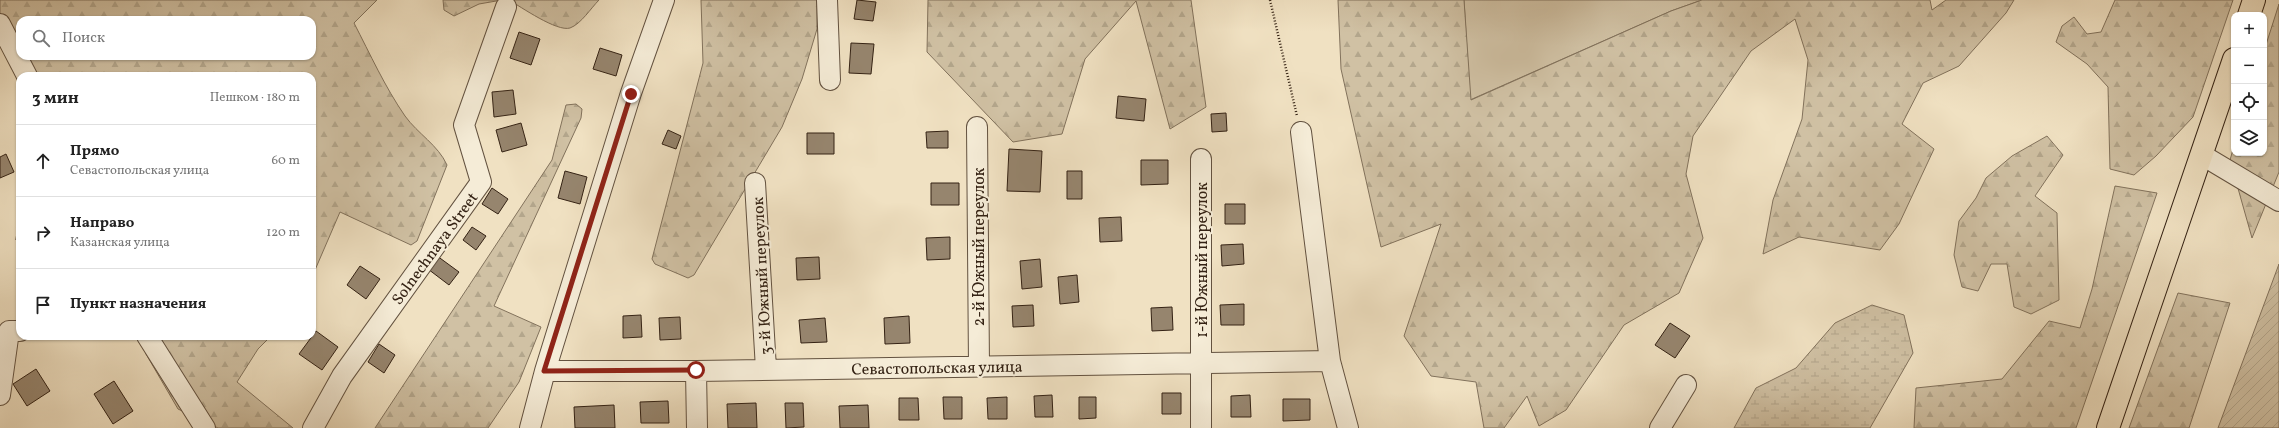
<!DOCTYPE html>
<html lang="ru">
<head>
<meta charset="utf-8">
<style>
	body { margin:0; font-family:Vollkorn,serif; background:#f6f6f6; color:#222 }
	.controls { position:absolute; right:12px; top:12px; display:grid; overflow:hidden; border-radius:8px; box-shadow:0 1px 3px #0004 }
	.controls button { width:36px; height:36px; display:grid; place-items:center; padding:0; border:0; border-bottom:1px solid #e0e0e0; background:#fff; color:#222; font:20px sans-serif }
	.stop { position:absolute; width:12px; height:12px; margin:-9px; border:3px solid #8f2418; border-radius:50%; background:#fff }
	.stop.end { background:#8f2418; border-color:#fff; box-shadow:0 1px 4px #0008 }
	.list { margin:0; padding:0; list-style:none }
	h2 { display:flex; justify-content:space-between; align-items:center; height:52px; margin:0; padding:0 16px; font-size:17px }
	h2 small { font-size:13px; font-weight:400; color:#767676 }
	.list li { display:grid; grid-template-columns:26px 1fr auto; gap:12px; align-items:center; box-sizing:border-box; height:72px; padding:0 16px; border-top:1px solid #e0e0e0 }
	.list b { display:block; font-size:15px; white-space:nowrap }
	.list p { margin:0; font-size:13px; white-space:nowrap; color:#767676 }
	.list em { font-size:13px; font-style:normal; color:#767676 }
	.icon { flex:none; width:22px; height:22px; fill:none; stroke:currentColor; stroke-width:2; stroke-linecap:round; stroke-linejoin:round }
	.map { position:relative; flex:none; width:2279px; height:428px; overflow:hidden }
	.search { position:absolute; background:#fff; box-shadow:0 1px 3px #0004; left:16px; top:16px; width:300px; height:44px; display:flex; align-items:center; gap:10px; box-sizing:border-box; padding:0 14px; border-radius:12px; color:#767676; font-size:15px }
	.panel { position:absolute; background:#fff; box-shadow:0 1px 3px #0004; left:16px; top:72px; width:300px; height:268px; border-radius:12px }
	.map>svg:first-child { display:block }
	.grass { fill:#d0c1a4; stroke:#82725c }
	.forest { fill:url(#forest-firs); stroke:#82725c }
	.wetland { fill:url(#wetland-marsh); stroke:#82725c }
	.garden { fill:url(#garden-furrows); stroke:#82725c }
	.building { fill:#96856e; stroke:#342214 }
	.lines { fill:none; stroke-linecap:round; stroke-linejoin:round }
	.minor-casing { stroke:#635240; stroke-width:22 }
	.major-casing { stroke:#342214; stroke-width:24 }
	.path { stroke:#342214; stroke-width:2.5; stroke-dasharray:1 2; stroke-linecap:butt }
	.minor { stroke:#f5ecd7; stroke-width:20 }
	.major { stroke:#f0e1c2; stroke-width:22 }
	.route { stroke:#8f2418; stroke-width:5 }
	.labels { text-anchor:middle; stroke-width:4; stroke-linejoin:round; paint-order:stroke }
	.street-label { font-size:16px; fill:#342214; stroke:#f5ecd7 }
</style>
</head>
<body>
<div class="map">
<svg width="2279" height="428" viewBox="0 0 2279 428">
	<defs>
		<pattern id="forest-firs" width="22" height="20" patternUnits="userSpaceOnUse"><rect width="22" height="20" fill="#d0c1a4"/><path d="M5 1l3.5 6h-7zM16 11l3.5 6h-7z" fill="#b3a68c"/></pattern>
		<pattern id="wetland-marsh" width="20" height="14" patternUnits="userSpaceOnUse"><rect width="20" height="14" fill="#d0c1a4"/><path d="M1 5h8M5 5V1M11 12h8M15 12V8" fill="none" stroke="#b3a68c"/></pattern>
		<pattern id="garden-furrows" width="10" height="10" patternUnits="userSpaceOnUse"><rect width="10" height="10" fill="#d0c1a4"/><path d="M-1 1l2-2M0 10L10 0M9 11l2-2" fill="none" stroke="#b3a68c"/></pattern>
	</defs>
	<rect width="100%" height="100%" fill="#f0e1c2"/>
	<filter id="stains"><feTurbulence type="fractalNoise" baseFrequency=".005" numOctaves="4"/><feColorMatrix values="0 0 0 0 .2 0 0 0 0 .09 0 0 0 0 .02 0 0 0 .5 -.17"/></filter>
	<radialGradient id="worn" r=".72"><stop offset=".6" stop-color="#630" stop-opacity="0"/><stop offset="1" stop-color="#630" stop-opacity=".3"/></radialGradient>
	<!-- grass -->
	<path class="grass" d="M1464 0H1702L1671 11 1470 100Z"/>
	<!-- forest -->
	<path class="forest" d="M0 0H377L354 23C370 54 385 87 405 116 418 134 438 145 447 165L417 241 411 245 340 212 312 277V76H37L26 56H312V20H20V45L0 14Z
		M443 0H502L479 4 454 16 444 10Z
		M509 0H599C591 8 581 24 570 28 557 32 521 7 509 0Z
		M701 0H817V29L802 79 782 127 694 275 688 278 655 264 652 259 703 63Z
		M928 0H1191L1206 107 1170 129 1136 1 1085 59 1062 134 1013 142 927 52Z
		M1338 0H1464L1471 100 1671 11 1702 0H1930L1932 10 1946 0H2014L2006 13 1959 66 1923 83 1902 124 1934 149 1899 224 1880 250 1799 237 1763 254 1773 200 1802 119 1808 60 1795 19 1751 51 1693 136 1686 174 1703 238 1679 293 1624 325 1566 410 1539 426 1527 396 1504 428H1484L1476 382 1431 376 1404 336 1441 224 1381 247 1341 69Z
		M2115 0H2233L2193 117 2156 156 2134 175 2110 169 2108 87 2087 64 2056 42 2062 26 2074 17 2087 34 2101 32Z
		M2279 4V172L2252 238 2230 160 2234 146V153H2264V51Z
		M576 104 582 109 581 118 494 306 541 327 519 382 488 428H375L552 160 566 105Z
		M2047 136 2063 155 2035 196 2057 213 2059 300 2031 314 2014 307 2007 264H1991L1978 291 1962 287 1954 255 1959 221 1976 198 1986 178 2012 156Z
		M2115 186 2157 193 2076 428H1914L1916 388 2002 379 2049 321 2080 328 2092 289Z
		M2178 293 2230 303 2189 428H2129Z
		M143 336H271L258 349 237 382 293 428H218L178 409 146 354Z"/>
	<!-- wetland -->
	<path class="wetland" d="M1872 305 1904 315 1913 353 1870 428H1734L1756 388 1796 368 1835 323Z"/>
	<!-- garden -->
	<path class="garden" d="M2279 264V428H2218Z"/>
	<!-- building -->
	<path class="building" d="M857 0 876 2 873 21 854 19Z
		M519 32 540 39 531 65 510 58Z
		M851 43 874 44 871 74 849 73Z
		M600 48 622 55 616 76 593 69Z
		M513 90 516 114 494 117 492 92Z
		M1118 96 1146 99 1144 121 1116 118Z
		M1226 113 1227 131 1212 132 1211 114Z
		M521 123 527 145 502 152 496 130Z
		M668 130 681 136 676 149 662 144Z
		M948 131V148H927L926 132Z
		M807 133H834V154H807Z
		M1009 149 1042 151 1040 192 1007 191Z
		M6 154 14 172 0 178V157Z
		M1141 160H1168V184L1141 185Z
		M565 171 587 177 580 204 558 198Z
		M1067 171H1082V199H1067Z
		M931 183H959V205H931Z
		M492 188 508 199 498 214 482 204Z
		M1225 204H1245V224H1225Z
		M1121 217 1122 241 1100 242 1099 218Z
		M18 222H20V240H16Z
		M472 227 486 236 476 250 463 240Z
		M950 237V259L927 260 926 238Z
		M1243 244 1244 264 1222 266 1221 245Z
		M433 253 459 272 449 285 424 266Z
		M819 257 820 279 797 280 796 258Z
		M1040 259 1042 287 1022 289 1020 261Z
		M360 266 380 279 366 299 347 285Z
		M1077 275 1079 302 1060 304 1058 277Z
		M1244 304V325H1221L1220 305Z
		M1033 305 1034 326 1013 327 1012 306Z
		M1172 307 1173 330 1152 331 1151 308Z
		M641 315 642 337 623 338V316Z
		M909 316 910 343 885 344 884 318Z
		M680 317 681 339 660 340 659 318Z
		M825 318 827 342 801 343 799 320Z
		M1670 323 1690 336 1675 358 1655 345Z
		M316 331 338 347 322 370 299 354Z
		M379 344 395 355 384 373 368 362Z
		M36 369 50 391 27 406 13 384Z
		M114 381 133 411 113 424 94 394Z
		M1162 393H1181V414H1162Z
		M1052 395 1053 417H1035L1034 396Z
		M1250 395 1251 417H1231V396Z
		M943 397H962V419H944Z
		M1007 397V419H988L987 398Z
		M1079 397H1096V418L1079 419Z
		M899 398H918L919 420H899Z
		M1283 399H1310V420L1283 421Z
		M668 401 669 423H641L640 402Z
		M756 403 757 428H728L727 404Z
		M785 403H803L804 427 786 428Z
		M614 405 615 428H575L574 407Z
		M868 405 869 428H840L839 406Z"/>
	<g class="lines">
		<defs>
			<path id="minor" d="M827 0 830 80
				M0 24 27 76
				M977 127 979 366
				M1301 132 1330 361 1348 428
				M2202 155 2279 201
				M755 183 766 369
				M147 336 205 428
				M545 371H696L1330 361
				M696 371 697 428
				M0 395 9 331H20
				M313 428 342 376 481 182 464 125 506 7
				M530 428 545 371 631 93 664 0
				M1201 428V159
				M1660 428 1686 385"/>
			<path id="major" d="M2249 15 2254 0
				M2108 428 2234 59"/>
		</defs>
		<!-- minor casing -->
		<use href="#minor" class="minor-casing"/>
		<!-- major casing -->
		<use href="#major" class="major-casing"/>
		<!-- path -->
		<path class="path" d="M1270 0 1297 116"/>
		<!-- minor -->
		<use href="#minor" class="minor"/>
		<!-- major -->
		<use href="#major" class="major"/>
	</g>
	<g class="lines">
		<!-- route -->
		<path class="route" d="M631 94 544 371 696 370"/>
	</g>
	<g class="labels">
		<!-- street labels -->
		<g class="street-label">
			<text transform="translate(978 247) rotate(-90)" y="6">2-й Южный переулок</text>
			<text transform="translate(434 248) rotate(-54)" y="6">Solnechnaya Street</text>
			<text transform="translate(1201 260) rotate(-90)" y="6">1-й Южный переулок</text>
			<text transform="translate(761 276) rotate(-93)" y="6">3-й Южный переулок</text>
			<text transform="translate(937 367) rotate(-1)" y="6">Севастопольская улица</text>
		</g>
	</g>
	<rect width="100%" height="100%" filter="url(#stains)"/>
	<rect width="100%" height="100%" fill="url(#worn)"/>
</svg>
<div class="controls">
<button>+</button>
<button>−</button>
<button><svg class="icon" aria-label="locate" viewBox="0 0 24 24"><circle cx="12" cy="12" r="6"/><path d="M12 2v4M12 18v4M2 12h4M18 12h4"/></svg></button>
<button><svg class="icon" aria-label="layers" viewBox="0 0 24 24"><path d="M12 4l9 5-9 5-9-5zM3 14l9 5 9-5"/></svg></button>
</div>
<div class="stop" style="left:696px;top:370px"></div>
<div class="stop end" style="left:631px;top:94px"></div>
<div class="search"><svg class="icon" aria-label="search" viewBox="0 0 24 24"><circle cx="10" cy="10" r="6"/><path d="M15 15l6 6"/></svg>Поиск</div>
<section class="panel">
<h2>3 мин<small>Пешком · 180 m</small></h2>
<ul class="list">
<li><svg class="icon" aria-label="ahead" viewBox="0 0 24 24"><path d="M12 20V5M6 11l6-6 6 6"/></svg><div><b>Прямо</b><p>Севастопольская улица</p></div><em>60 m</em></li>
<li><svg class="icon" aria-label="right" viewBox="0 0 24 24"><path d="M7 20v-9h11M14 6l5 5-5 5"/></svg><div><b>Направо</b><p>Казанская улица</p></div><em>120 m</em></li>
<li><svg class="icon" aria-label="arrive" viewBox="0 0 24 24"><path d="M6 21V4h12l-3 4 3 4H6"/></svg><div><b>Пункт назначения</b></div></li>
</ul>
</section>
</div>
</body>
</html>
